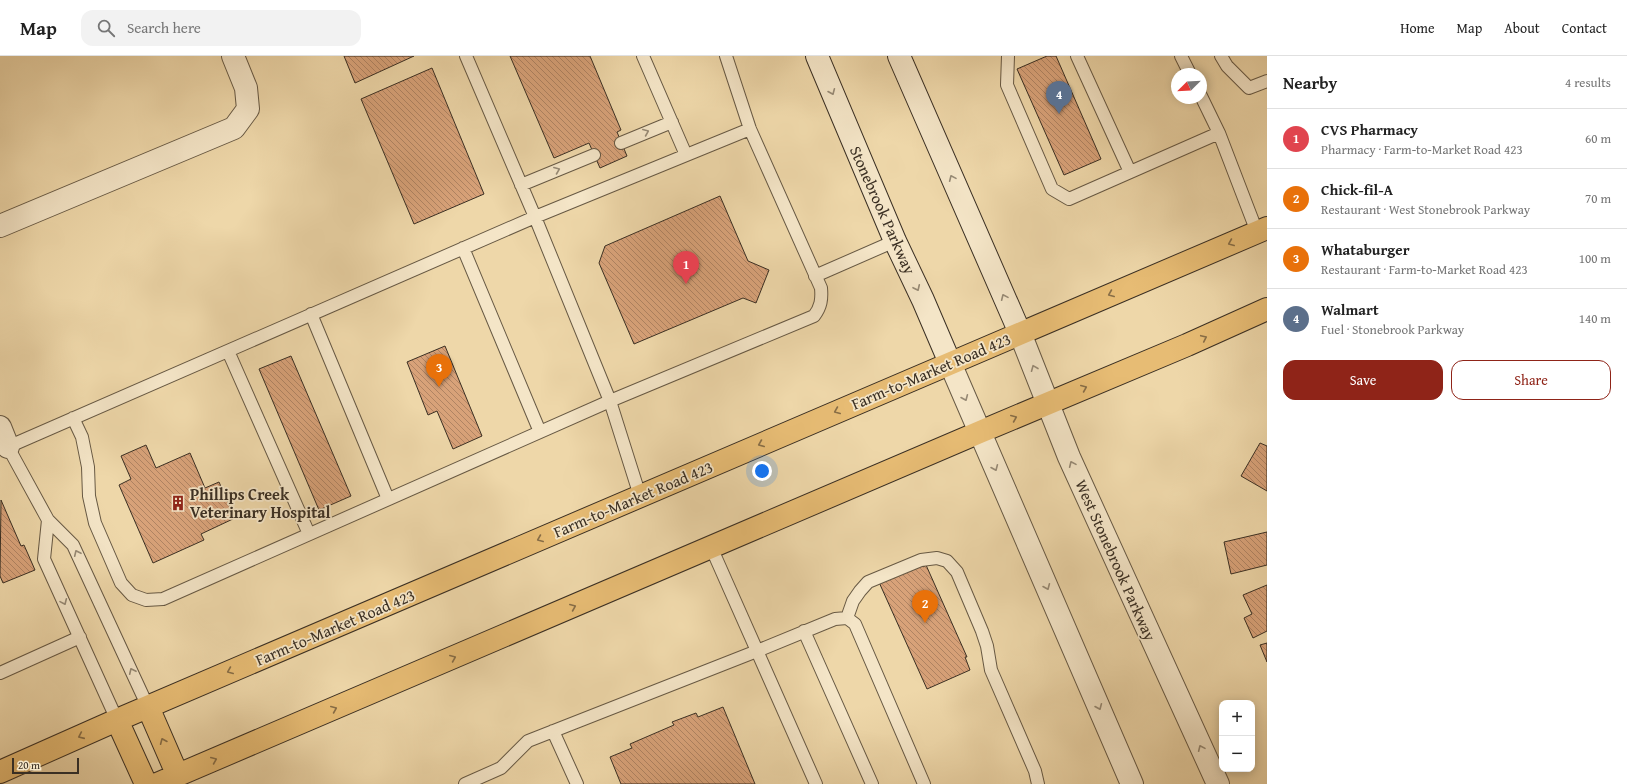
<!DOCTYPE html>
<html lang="en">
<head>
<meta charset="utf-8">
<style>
	body { margin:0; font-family:"Gentium Book Plus",serif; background:#f2f2f2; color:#222 }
	.controls { position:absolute; right:12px; bottom:12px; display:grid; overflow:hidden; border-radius:8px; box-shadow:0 2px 10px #0003 }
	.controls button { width:36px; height:36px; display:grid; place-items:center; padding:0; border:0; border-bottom:1px solid #e0e0e0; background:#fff; color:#222; font:20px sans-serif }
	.compass { position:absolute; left:1171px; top:12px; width:36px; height:36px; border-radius:50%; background:#fff; box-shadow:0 2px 10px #0003; rotate:246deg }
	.scale { position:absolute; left:12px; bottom:10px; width:67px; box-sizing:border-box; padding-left:4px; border:2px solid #3a2f23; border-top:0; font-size:11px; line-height:14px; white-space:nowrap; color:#3a2f23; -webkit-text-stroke:3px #f4e5c7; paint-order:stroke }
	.you { position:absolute; left:762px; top:415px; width:14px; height:14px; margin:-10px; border:3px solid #fff; border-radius:50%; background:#1a73e8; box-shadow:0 0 0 6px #1a73e833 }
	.badge { display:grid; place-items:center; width:26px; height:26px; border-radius:50%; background:#8f2418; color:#fff; font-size:13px; font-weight:700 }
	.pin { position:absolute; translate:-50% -33px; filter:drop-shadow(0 1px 2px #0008) }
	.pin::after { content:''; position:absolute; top:21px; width:14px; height:12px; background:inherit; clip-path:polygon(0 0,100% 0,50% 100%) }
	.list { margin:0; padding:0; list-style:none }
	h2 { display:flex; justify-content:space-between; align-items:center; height:52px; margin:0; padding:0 16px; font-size:17px }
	h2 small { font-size:13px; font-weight:400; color:#767676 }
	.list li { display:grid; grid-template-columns:26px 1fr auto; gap:12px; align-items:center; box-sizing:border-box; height:60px; padding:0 16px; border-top:1px solid #e0e0e0 }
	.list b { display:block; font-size:15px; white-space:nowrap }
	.list p { margin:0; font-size:13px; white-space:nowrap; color:#767676 }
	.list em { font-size:13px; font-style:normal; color:#767676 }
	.actions { display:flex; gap:8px; padding:12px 16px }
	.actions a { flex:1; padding:9px 0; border:1px solid #8f2418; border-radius:12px; text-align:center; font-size:14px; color:#8f2418 }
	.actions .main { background:#8f2418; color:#fff }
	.icon { flex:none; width:22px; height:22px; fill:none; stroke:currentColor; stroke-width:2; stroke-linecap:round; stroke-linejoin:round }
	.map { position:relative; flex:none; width:1267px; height:728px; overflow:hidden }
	header { display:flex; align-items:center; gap:24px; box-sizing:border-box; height:56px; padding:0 20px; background:#fff; border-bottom:1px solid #e0e0e0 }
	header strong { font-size:19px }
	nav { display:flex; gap:22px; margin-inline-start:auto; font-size:14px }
	.search { width:280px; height:36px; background:#f2f2f2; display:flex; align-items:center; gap:10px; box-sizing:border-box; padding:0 14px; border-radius:12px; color:#767676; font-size:15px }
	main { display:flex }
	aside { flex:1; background:#fff }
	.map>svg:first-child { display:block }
	.building { fill:url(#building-back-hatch); stroke:#3a2f23 }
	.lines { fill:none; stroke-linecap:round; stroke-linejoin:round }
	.service-casing { stroke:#675944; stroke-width:14 }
	.minor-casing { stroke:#675944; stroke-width:24 }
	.tertiary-casing { stroke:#675944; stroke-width:24 }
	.secondary-casing { stroke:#3a2f23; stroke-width:24 }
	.primary-casing { stroke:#3a2f23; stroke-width:24 }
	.service { stroke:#f4e5c7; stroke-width:12 }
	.minor { stroke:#f4e5c7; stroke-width:22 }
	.tertiary { stroke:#f4e5c7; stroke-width:22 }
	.secondary { stroke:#f4e5c7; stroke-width:22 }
	.primary { stroke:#e7bc74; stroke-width:22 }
	.oneway { stroke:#978a75 }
	.oneway2 { stroke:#886e47 }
	.labels { text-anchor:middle; stroke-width:3.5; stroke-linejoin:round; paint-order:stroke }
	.street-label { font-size:16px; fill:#3a2f23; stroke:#f4e5c7 }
	.poi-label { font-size:16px; font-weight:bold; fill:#3a2f23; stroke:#f4e5c7; text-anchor:start }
</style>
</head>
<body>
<header>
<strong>Map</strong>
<div class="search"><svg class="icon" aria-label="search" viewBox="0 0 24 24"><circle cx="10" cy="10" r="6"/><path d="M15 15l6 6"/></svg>Search here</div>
<nav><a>Home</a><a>Map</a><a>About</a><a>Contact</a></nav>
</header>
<main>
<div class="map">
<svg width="1267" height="728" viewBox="0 0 1267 728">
	<defs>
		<pattern id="building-back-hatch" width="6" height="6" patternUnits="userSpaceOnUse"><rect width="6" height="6" fill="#d8a279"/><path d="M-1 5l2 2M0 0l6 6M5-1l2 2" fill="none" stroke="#b08463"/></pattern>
	</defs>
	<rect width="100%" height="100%" fill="#eed7a9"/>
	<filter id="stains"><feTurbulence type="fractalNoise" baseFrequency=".005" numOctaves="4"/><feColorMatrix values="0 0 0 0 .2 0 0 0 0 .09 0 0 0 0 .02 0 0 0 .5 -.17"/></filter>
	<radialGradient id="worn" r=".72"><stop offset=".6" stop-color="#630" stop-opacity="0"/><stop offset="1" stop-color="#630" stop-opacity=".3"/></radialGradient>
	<!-- building -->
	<path class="building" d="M344 0H414L355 27Z
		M510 0H590L621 74 617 76 627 100 600 112 589 87 554 102Z
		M1047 0H1056L1101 103 1064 119 1017 13Z
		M432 12 484 138 414 168 361 43Z
		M720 140 748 205 769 214 756 247 743 242 634 288 599 207 605 190Z
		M445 290 482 380 453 393 437 355 428 359 407 306Z
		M291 300 351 440 319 454 259 313Z
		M1260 387 1267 390V435L1241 420Z
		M146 389 156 412 190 397 205 432 219 426 235 462 201 478 204 484 153 507 119 429 131 423 121 400Z
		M1 444 21 490 24 489 35 514 3 527 0 520Z
		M1267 476V509L1231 518 1224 486Z
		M922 509 923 511 926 509 967 601H965L970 614 927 633 878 524Z
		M1267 529V575L1253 582 1244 562 1252 558 1243 539Z
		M1267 587V606L1260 589Z
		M723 651 755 728H621L610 701 632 692 630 688 674 669 672 666 696 657 698 661Z"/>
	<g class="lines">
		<defs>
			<path id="service" d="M466 0 535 161 610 345 640 440
				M643 0 686 99
				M1008 0 1007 29 1052 133 1069 143 1219 77
				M1077 0 1130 116
				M1181 0 1190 18
				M1221 0 1227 10 1249 32 1267 25
				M1201 40 1219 77 1257 176
				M621 87 672 66
				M521 129 594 99
				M463 192 540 376
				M815 220 895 185
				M311 258 388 443
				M228 295 309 478
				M73 362 82 381 88 411 89 440 95 467 121 527 132 539 146 544 163 543 610 345 814 260C821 251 822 243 821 232L750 73 726 0
				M8 391 48 464
				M3 393 535 161 750 73
				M711 491 816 728
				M847 562 853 545 860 535 868 526 921 504 937 502 947 505 957 516 982 575 987 590 991 614 1035 715 1038 728
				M804 575 872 728
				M0 617 80 581
				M117 664 44 503 48 464 73 489 148 651
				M553 675 577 728
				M465 728 501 712 528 685 757 595 835 563 847 562 855 568 924 728"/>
			<path id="minor" d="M0 170 234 72 248 53 246 32 233 0
				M0 371 8 391"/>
			<path id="tertiary" d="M1020 277 1069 401 1218 728
				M950 307 1132 728"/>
			<path id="secondary" d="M817 0 895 185 923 244 950 307
				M899 0 1020 277"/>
			<path id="primary" d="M148 651 178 720
				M117 664 146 728
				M0 716 117 664 1267 172
				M157 728 980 376 1187 289 1267 253"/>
		</defs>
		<!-- service casing -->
		<use href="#service" class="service-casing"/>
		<!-- minor casing -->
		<use href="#minor" class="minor-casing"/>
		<!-- tertiary casing -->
		<use href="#tertiary" class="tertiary-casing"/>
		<!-- secondary casing -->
		<use href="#secondary" class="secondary-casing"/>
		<!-- primary casing -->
		<use href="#primary" class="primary-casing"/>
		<!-- service -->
		<use href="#service" class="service"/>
		<!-- minor -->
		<use href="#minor" class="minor"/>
		<!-- tertiary -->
		<use href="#tertiary" class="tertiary"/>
		<!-- secondary -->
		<use href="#secondary" class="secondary"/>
		<!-- primary -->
		<use href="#primary" class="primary"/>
	</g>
	<!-- one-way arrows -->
	<defs><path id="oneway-chevron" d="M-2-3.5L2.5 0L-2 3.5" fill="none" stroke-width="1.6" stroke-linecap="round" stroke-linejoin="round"/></defs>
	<g class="oneway">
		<use href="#oneway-chevron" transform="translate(832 36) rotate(67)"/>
		<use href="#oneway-chevron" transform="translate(646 76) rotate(-23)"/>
		<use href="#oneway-chevron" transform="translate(557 114) rotate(-22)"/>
		<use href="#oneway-chevron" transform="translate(952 122) rotate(-114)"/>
		<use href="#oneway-chevron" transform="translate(917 232) rotate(65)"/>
		<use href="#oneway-chevron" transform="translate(1004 241) rotate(-114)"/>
		<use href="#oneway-chevron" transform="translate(1034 312) rotate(-112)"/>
		<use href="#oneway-chevron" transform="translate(965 342) rotate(67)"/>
		<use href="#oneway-chevron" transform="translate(1072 408) rotate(-114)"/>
		<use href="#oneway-chevron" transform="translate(995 412) rotate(67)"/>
		<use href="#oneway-chevron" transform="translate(77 497) rotate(-115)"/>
		<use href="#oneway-chevron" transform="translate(1047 531) rotate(67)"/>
		<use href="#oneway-chevron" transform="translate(64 546) rotate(66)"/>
		<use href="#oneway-chevron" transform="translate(132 615) rotate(-115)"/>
		<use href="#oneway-chevron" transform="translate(1099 651) rotate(67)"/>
		<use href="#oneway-chevron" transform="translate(1201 692) rotate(-114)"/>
	</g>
	<g class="oneway2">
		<use href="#oneway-chevron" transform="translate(1231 187) rotate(157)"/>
		<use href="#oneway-chevron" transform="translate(1111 238) rotate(157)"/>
		<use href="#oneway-chevron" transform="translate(1204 282) rotate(-25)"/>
		<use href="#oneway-chevron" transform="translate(1084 332) rotate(-23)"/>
		<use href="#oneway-chevron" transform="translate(837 355) rotate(157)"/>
		<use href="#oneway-chevron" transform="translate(1014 362) rotate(-23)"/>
		<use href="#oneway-chevron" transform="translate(761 388) rotate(157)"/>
		<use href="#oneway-chevron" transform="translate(540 483) rotate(157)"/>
		<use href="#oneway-chevron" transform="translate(573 551) rotate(-23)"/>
		<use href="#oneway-chevron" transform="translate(453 602) rotate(-23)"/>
		<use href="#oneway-chevron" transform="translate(230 615) rotate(157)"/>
		<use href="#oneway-chevron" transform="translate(334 653) rotate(-23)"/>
		<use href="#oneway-chevron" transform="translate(81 680) rotate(156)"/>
		<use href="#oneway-chevron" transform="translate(163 685) rotate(-113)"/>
		<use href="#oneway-chevron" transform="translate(214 704) rotate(-23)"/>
	</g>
	<!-- icons -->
	<defs>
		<symbol id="building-bare" viewBox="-9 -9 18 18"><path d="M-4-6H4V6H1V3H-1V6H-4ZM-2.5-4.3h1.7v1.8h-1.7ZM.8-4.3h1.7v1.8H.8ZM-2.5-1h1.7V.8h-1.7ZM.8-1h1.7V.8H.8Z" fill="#8f2418" stroke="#f4e5c7" stroke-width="2.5" paint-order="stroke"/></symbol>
	</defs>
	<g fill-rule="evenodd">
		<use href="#building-bare" x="167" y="436" width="22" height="22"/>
	</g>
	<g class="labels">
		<!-- street labels -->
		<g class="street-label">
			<text transform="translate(883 154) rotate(66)" y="6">Stonebrook Parkway</text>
			<text transform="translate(931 315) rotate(-23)" y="6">Farm-to-Market Road 423</text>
			<text transform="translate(633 443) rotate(-23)" y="6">Farm-to-Market Road 423</text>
			<text transform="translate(1116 504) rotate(66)" y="6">West Stonebrook Parkway</text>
			<text transform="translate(335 571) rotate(-23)" y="6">Farm-to-Market Road 423</text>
		</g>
		<!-- poi labels -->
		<g class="poi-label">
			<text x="190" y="444">Phillips Creek<tspan x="190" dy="18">Veterinary Hospital</tspan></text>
		</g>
	</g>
	<rect width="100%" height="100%" filter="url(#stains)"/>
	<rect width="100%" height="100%" fill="url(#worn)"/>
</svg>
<div class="controls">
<button>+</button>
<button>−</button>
</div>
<svg class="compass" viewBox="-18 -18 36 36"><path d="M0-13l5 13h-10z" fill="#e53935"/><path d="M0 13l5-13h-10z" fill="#767676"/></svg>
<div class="scale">20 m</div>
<div class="you"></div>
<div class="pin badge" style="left:686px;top:228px;background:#e0444e">1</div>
<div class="pin badge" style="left:925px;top:567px;background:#e8710a">2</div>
<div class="pin badge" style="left:439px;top:331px;background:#e8710a">3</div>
<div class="pin badge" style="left:1059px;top:58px;background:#5c6f8a">4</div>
</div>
<aside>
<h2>Nearby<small>4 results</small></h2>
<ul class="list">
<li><span class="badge" style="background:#e0444e">1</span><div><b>CVS Pharmacy</b><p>Pharmacy · Farm-to-Market Road 423</p></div><em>60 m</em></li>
<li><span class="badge" style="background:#e8710a">2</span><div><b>Chick-fil-A</b><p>Restaurant · West Stonebrook Parkway</p></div><em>70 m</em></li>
<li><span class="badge" style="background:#e8710a">3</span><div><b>Whataburger</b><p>Restaurant · Farm-to-Market Road 423</p></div><em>100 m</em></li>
<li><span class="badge" style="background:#5c6f8a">4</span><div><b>Walmart</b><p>Fuel · Stonebrook Parkway</p></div><em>140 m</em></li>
</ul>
<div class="actions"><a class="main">Save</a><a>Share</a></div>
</aside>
</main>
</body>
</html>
